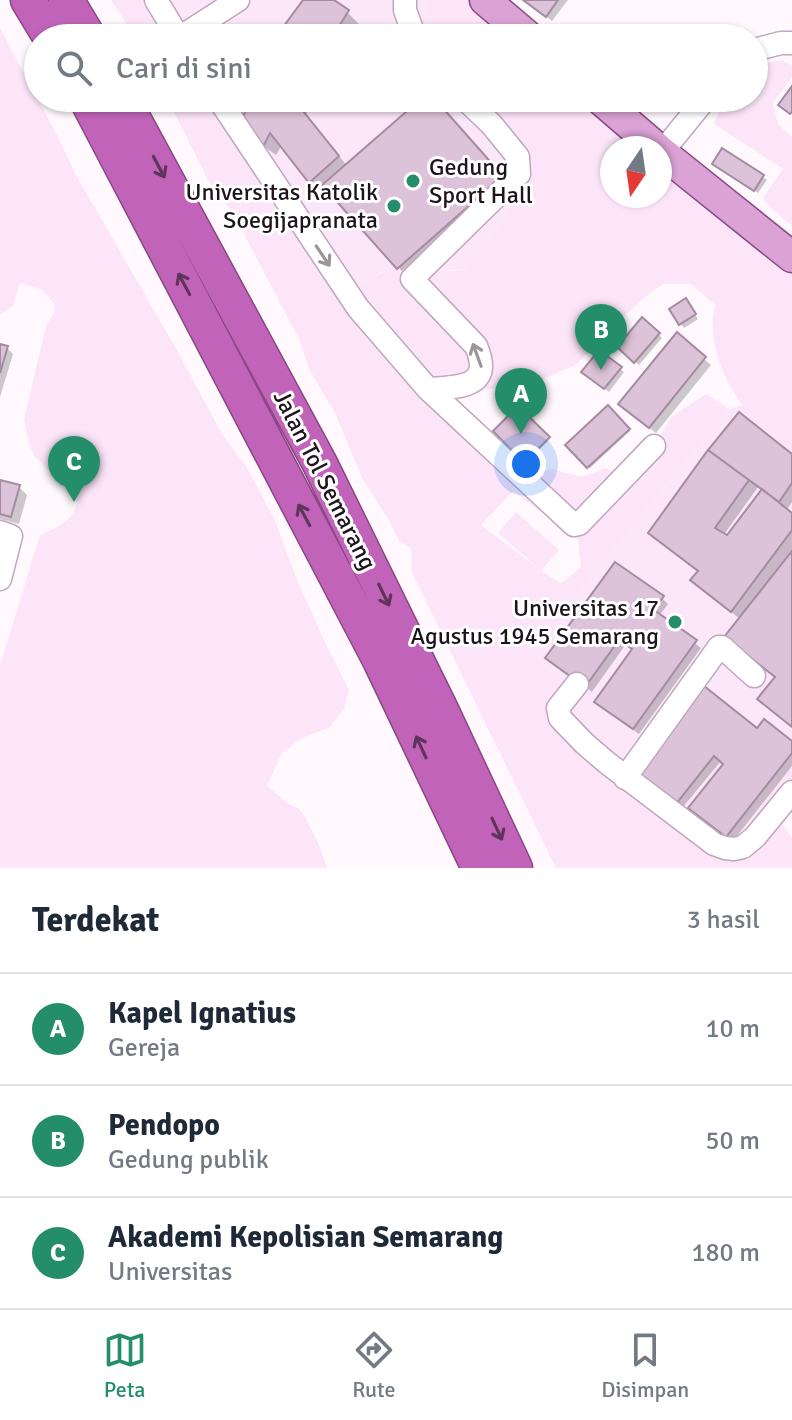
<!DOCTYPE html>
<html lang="id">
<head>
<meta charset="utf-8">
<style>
	body { margin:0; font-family:Signika,sans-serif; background:#f6f6f7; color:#1f2937 }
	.compass { position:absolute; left:600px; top:136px; width:72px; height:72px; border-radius:50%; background:#fff; box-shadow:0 2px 6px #0004; rotate:193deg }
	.you { position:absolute; left:526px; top:464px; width:28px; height:28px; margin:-20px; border:6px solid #fff; border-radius:50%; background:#1a73e8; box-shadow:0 0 0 12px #1a73e833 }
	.badge { display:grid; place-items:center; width:52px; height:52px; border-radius:50%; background:#248e6b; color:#fff; font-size:26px; font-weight:700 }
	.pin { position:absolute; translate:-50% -66px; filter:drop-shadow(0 2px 4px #0008) }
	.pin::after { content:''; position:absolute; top:42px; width:28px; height:24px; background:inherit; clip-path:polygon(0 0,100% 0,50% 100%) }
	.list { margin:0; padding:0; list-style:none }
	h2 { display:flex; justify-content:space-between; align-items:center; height:104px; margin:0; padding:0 32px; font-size:34px }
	h2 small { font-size:26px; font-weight:400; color:#747a83 }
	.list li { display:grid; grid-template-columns:52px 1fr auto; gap:24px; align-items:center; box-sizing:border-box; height:112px; padding:0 32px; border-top:2px solid #e0e1e3 }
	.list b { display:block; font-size:30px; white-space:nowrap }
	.list p { margin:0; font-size:26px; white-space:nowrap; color:#747a83 }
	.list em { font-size:26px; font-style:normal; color:#747a83 }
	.icon { flex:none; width:44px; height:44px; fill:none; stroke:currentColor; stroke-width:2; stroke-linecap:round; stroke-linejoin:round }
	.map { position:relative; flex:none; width:792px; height:868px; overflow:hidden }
	.search { position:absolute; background:#fff; box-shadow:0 2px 6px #0004; left:24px; right:24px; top:24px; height:88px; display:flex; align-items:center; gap:20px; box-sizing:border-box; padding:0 28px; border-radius:44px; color:#747a83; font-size:30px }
	.sheet { height:440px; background:#fff }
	nav { display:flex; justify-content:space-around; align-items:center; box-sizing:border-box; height:112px; border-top:2px solid #e0e1e3; background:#fff; font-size:22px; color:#747a83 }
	nav a { display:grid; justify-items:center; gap:4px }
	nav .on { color:#248e6b }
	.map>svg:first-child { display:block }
	.built { fill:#fbe7f9 }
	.green { fill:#fce5f9; fill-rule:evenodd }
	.shadow { fill:#0003; fill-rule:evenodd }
	.building { fill:#ddc3d9; stroke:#a48ba1; stroke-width:2 }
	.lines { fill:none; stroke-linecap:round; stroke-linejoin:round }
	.minor-casing { stroke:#c0a7bd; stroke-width:25 }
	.major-casing { stroke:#884882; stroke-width:33 }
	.highway-casing { stroke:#884882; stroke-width:37 }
	.minor { stroke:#fff; stroke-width:22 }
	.major { stroke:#daa2d5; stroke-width:30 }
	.highway { stroke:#c164b9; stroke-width:34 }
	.oneway { stroke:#5f345b }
	.oneway2 { stroke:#999599 }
	.poi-dot { fill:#248e6b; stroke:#fff; stroke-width:3 }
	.labels { text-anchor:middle; stroke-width:6; stroke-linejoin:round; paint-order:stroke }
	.poi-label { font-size:24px; fill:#1d141c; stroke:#fff; text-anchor:end }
	.street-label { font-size:24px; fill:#1d141c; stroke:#fff }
</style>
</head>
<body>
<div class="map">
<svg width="792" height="868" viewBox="0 0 792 868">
	<rect width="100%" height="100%" fill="#fff9fe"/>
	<!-- built -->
	<path class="built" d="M147 0H423L437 38H171Z
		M209 98H471L527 168 499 225 467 269 443 271 405 267 381 272 367 283 343 278Z
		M742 405 755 419 792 446V759L729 843 550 711 555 677 544 666 537 652 579 592 729 409Z"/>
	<!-- green -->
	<path class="green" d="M111 0H147L171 38H136Z
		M423 0H477L519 38H437Z
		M0 28 58 137 76 175 178 352 222 434 246 466 274 518 296 577 323 638 349 690 344 709 330 727 302 738 282 753 267 786 290 805 298 808 304 815 319 845 327 868H0V665L40 535C56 528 72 522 77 503L69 490 35 457 29 444 24 419 46 326 55 311 54 304 43 290 20 283 13 306 0 315Z
		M781 60 792 65V77L773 103 778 124 792 137V226L769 206 763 198 783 169 714 124 725 98H754V66Z
		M167 98H209L343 278 367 283C395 260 408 269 440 271 449 272 458 270 466 269L499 225 527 168 471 98H597L792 251V446C775 435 755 422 743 406 722 378 707 339 715 305L691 284H663L650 293 602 336 576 365 543 379 518 382 451 399 500 455 534 472 552 469 582 477 606 468 632 484 671 417 706 394 729 409 579 592 537 652 544 666 555 677 550 711 607 752 625 760 619 778 729 843 792 759V799L779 819 792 838V868H556L412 573 411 548 399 541 390 522 362 478 335 413 309 369 299 339 246 238 240 222 209 182ZM612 148H660V196H612ZM513 491 578 539 581 567 561 583 541 571 559 550 516 512 498 533 539 569 481 525Z"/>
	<!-- shadow -->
	<path class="shadow" d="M305 0H330L347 12 359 24 351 38H278Z
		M525 0H568L552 21Z
		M250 98H316L306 114 347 166 425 98H431L505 181 402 271 328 188 322 193 310 181 282 145 276 155 255 140Z
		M325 98H350L344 103H332Z
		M722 151 767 180 758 193 718 167Z
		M689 304 698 319 684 328 671 310Z
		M643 320 662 338 639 365 619 347Z
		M677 335 711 365 656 433 626 409Z
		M0 346 7 348 13 354 0 397Z
		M620 369 624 372 609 392 588 375Z
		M608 408 630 431 590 468 568 445Z
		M518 409 549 440 527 462 495 431Z
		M792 456V502L786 511 792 516V726L777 678 740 619 692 580 700 572 651 533ZM758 487 763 491 727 538 723 536Z
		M0 482 19 487 27 495 19 524 0 519Z
		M662 598 668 604 659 616 701 648 639 734 602 707 634 650 626 644 592 692 547 658Z
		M757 730 792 744V766L733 841 697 813 725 764 721 761 678 813 634 779Z"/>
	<!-- building -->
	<path class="building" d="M303 0H334L349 10 332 38H275Z
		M523 0H558L546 17Z
		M792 86V112L790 114 778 105Z
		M248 98H297L295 101 339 156 309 183 270 133 264 145 241 129Z
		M422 98H434L503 176 397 269 322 185Z
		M722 148 764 175 754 191 712 164Z
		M686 298 696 314 679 325 669 309Z
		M642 317 660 333 634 363 617 347Z
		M677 332 706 357 649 428 618 404Z
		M0 344 8 346 0 373Z
		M599 350 622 367 604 389 581 372Z
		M608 405 630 429 587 468 565 445Z
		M518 406 550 437 524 463 493 431Z
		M739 412 792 454V483L779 502 708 450Z
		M708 450 749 480 715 528 727 535 762 489 792 513V530L731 612 690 580 698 571 648 533Z
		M0 480 20 485 11 517 0 514Z
		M792 551V727L757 699 775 677 724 637Z
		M615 562 664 596 654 610 697 640 633 729 594 702 632 649 619 640 585 687 545 658Z
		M704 686 757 728 764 719 792 741V753L726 837 688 808 723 764 714 756 672 809 631 779Z"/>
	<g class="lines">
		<defs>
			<path id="minor" d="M156 0 179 38 238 0
				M405 0V10L415 38
				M754 50 781 43H792
				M218 98 358 308 428 389 574 525 579 524 654 446
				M662 152 706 98
				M428 389C459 387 494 388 476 346L412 279 519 174 518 157 492 125 464 98
				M0 532 11 536 0 579
				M577 684 558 708 560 718 584 743 606 762 714 844 725 848 734 849 743 847 755 837 792 792
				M625 778 719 647H722L754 676"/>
			<path id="major" d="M485 0 530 38
				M599 98 657 148
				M660 151 792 257"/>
			<path id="highway" d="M28 0 51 38
				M66 0 89 38
				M86 98 380 660 479 868
				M122 98 319 462 440 708 515 868"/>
		</defs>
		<!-- minor casing -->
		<use href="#minor" class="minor-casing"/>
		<!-- major casing -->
		<use href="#major" class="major-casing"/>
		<!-- highway casing -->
		<use href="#highway" class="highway-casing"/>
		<!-- minor -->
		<use href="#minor" class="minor"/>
		<!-- major -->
		<use href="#major" class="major"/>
		<!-- highway -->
		<use href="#highway" class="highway"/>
	</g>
	<!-- one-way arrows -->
	<defs><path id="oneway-shaft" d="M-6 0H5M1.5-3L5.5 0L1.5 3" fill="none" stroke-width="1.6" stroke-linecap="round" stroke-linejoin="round" transform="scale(2)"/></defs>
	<g class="oneway">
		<use href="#oneway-shaft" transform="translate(159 167) rotate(62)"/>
		<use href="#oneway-shaft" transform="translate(184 284) rotate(-118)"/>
		<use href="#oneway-shaft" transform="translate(304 515) rotate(-118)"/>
		<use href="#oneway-shaft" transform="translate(384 595) rotate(64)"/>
		<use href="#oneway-shaft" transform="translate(421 747) rotate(-115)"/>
		<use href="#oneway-shaft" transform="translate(497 829) rotate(65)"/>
	</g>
	<g class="oneway2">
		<use href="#oneway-shaft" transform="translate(323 256) rotate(56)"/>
		<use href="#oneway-shaft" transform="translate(477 355) rotate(-110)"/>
	</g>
	<!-- markers -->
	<g class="poi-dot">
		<circle cx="413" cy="181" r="8"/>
		<circle cx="394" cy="206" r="8"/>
		<circle cx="675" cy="622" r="8"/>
	</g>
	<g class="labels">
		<!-- poi labels -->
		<g class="poi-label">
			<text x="429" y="175" text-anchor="start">Gedung<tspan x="429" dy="28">Sport Hall</tspan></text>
			<text x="378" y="200">Universitas Katolik<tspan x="378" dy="28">Soegijapranata</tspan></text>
			<text x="659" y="616">Universitas 17<tspan x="659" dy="28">Agustus 1945 Semarang</tspan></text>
		</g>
		<!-- street labels -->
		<g class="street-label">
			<text transform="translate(325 480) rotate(63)" y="8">Jalan Tol Semarang</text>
		</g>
	</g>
</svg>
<svg class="compass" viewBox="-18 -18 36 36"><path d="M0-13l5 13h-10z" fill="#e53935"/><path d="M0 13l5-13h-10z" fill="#747a83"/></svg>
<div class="you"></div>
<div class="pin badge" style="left:521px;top:434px">A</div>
<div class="pin badge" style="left:601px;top:370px">B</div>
<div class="pin badge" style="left:74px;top:502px">C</div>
<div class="search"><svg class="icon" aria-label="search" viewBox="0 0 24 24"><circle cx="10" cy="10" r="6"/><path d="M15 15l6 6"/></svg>Cari di sini</div>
</div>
<section class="sheet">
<h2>Terdekat<small>3 hasil</small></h2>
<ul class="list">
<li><span class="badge">A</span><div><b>Kapel Ignatius</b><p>Gereja</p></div><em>10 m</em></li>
<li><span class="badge">B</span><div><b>Pendopo</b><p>Gedung publik</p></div><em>50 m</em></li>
<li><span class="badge">C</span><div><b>Akademi Kepolisian Semarang</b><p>Universitas</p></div><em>180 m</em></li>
</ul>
</section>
<nav>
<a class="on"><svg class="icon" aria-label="map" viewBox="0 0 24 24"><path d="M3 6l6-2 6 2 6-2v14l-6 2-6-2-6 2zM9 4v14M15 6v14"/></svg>Peta</a>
<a><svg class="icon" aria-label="directions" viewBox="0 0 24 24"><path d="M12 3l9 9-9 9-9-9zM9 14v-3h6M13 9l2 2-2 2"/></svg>Rute</a>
<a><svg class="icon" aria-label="saved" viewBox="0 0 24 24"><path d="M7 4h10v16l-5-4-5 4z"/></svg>Disimpan</a>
</nav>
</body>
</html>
